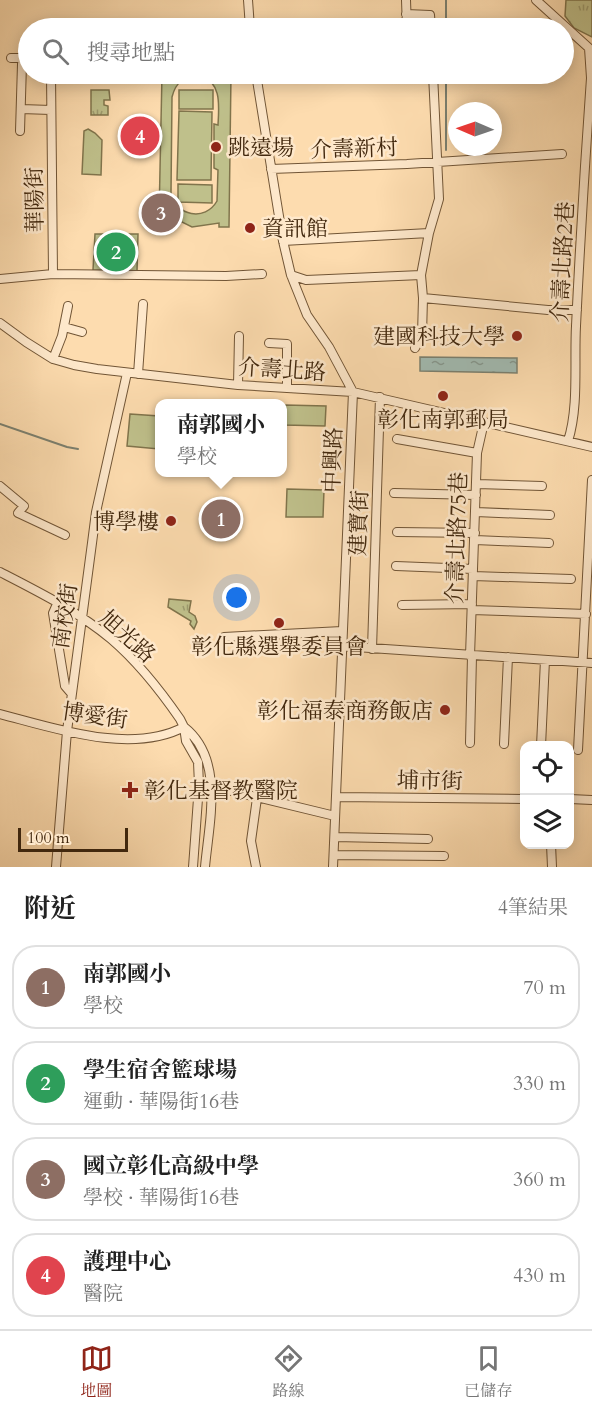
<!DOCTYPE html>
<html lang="zh-TW">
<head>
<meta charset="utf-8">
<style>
	body { margin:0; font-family:Cardo,"Noto Serif TC",serif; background:#f2f2f2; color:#222 }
	.controls { position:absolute; right:18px; bottom:18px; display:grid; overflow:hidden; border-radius:12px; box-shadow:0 3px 15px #0003 }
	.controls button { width:54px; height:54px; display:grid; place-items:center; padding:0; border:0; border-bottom:2px solid #e0e0e0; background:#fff; color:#222; font:30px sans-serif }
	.compass { position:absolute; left:448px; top:102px; width:54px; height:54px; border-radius:50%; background:#fff; box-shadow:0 3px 15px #0003; rotate:272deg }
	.scale { position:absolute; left:18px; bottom:15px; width:110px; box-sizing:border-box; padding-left:6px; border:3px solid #42280e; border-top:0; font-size:16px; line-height:21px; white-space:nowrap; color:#42280e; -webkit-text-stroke:4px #fee8cb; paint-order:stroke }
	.you { position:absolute; left:237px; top:598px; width:21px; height:21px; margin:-15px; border:4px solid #fff; border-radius:50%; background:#1a73e8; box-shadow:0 0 0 9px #1a73e833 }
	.badge { display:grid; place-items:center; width:39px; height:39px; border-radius:50%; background:#8f2418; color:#fff; font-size:20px; font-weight:700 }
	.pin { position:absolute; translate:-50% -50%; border:3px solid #fff; box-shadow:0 2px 6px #0006 }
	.popup { position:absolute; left:155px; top:399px; width:132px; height:78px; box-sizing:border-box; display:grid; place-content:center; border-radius:12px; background:#fff; filter:drop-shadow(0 2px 4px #0005); font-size:20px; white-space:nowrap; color:#767676 }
	.popup b { font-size:22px; color:#222 }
	.popup::after { content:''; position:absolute; left:50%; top:100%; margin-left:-12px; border:12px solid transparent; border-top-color:#fff }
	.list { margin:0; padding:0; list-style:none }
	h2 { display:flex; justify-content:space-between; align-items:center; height:78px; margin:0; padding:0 24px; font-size:26px }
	h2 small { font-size:20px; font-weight:400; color:#767676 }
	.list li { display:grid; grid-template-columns:39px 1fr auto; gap:18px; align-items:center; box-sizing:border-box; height:84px; margin:0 12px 12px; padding:0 12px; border:2px solid #e0e0e0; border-radius:24px }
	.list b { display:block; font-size:22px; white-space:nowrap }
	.list p { margin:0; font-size:20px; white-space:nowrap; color:#767676 }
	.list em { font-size:20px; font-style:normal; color:#767676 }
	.icon { flex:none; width:33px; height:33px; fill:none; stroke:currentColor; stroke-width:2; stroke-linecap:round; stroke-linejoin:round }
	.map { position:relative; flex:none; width:592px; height:867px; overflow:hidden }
	.search { position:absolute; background:#fff; box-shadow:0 3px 15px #0003; left:18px; right:18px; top:18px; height:66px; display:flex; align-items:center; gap:15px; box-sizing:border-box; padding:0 21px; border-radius:33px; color:#767676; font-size:22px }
	.sheet { height:462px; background:#fff }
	nav { display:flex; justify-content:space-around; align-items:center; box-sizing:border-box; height:84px; border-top:2px solid #e0e0e0; background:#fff; font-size:16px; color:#767676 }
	nav a { display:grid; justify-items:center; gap:3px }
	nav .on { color:#8f2418 }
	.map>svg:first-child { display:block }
	.grass { fill:#bfc08b; stroke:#80744c; stroke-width:1.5; fill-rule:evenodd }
	.park { fill:url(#park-tufts); stroke:#80744c; stroke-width:1.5 }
	.water { fill:url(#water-ripples); stroke:#7b8070; stroke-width:1.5 }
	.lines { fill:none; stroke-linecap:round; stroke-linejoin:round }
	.stream { stroke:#7b8070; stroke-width:2 }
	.street-casing { stroke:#715536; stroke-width:10 }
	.street { stroke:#fee8cb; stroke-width:8 }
	.poi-dot { fill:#8f2418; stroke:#fee8cb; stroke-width:2 }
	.labels { text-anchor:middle; stroke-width:5; stroke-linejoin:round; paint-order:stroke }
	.poi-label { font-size:22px; fill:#42280e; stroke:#fee8cb; text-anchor:start }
	.street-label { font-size:22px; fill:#42280e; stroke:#fee8cb }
</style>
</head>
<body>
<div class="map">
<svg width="592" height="867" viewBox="0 0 592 867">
	<defs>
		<pattern id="park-tufts" width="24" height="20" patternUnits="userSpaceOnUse" patternTransform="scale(1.5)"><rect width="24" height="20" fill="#bfc08b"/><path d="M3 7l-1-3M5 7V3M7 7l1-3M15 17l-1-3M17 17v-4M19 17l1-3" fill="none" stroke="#9d9c70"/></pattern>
		<pattern id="water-ripples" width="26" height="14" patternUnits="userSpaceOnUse" patternTransform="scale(1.5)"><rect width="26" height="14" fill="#a1bab1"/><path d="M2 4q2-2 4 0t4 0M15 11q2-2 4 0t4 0" fill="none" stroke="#85978e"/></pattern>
	</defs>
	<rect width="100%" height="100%" fill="#fddcaf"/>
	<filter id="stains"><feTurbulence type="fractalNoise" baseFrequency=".00333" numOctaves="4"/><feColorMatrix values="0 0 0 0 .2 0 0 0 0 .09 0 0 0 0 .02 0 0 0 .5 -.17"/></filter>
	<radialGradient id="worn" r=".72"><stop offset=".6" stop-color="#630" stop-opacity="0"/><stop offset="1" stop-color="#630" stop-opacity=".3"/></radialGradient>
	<!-- grass -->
	<path class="grass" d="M162 74H231L229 227H219V223L192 227 170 216 169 219 159 218ZM200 75C222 83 219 105 218 125L214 124V168L218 170 217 201C205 222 176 216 171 193L172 97C176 81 184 77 200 75Z
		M179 90H213V109H179Z
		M179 111 212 112 211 180H177Z
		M88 129 95 133 102 140 101 175 82 174 84 131Z
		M178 184 212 185V203L178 202Z
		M95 234H138L137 271 93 270Z
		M285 405 326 406 325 426 285 425Z
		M130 414 159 416V449L127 446Z
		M287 489 324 490 323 517H286Z"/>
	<!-- park -->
	<path class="park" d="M566 0H592V37L574 28 565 16Z
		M91 90H109L110 100H104V105L108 106V115H91Z
		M169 599 191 601 189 612 195 616 197 622 194 629 190 624 191 621 168 607Z"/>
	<!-- water -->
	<path class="water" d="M420 357 517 358V373L420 371Z"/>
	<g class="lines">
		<!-- stream -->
		<path class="stream" d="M446 0V28
			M446 74V150
			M0 424 67 447 78 449"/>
		<defs>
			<path id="street" d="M248 0 250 28
				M406 0 407 28
				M536 0 589 48 591 78C585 161 580 244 576 326 574 362 579 407 568 441
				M406 14 430 15 431 28
				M11 58H28
				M256 74 283 241 291 275 307 315 329 347 353 392 333 867
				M21 109 51 110
				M20 131 22 64
				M271 169 407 164 562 154
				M283 241 429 233
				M53 274 226 276 262 274
				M291 275 306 280 421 275
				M0 279 53 274 51 74
				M423 298 548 310H577
				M0 323 26 342 53 359 74 365 97 369 238 385 353 392 592 447
				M64 327 82 332
				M269 343 287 344V388
				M415 348 422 335 423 298 421 275 429 233 439 199 433 74
				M53 359 62 336 68 306
				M138 374 143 304
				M238 385 239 336
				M397 439 477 453
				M477 484 542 486
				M0 486 24 506 18 513 65 535
				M394 493 476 495
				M476 512 550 515
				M397 532 475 533
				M475 540 549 543
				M396 566 473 569
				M0 572C37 591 79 612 111 639 138 662 160 690 180 719L184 727 186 741 198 762 199 785 193 867
				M473 576 571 579
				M57 604 53 613 65 686 71 693
				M402 605 472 604
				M472 610 586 614
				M220 644 224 637 342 631
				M341 646 592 663
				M372 649 380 397
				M470 656 477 453 484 422
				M0 714C54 728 131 755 184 727
				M184 727C225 759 209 822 205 867
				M470 743 472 656
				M504 744 508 657
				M541 746 545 660
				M578 750 592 480
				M199 785 211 786 335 816
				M336 797 524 799
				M570 799 592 800
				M335 837 428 839
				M551 844 552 867
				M334 855 444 856
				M56 867 67 731 92 543 96 512 127 373
				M256 867 251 841 257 798"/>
		</defs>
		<!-- street casing -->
		<use href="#street" class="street-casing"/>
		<!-- street -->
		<use href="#street" class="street"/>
	</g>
	<!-- markers -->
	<g class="poi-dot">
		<circle cx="216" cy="147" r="6"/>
		<circle cx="250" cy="228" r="6"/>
		<circle cx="517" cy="336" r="6"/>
		<circle cx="443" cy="396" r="6"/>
		<circle cx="171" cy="521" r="6"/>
		<circle cx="279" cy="623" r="6"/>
		<circle cx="445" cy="710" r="6"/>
		<path d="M127 781h6v6h6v6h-6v6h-6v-6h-6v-6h6z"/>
	</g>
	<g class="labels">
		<!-- poi labels -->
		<g class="poi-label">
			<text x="228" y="155">跳遠場</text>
			<text x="262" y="236">資訊館</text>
			<text x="505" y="344" text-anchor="end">建國科技大學</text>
			<text x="443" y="427" text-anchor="middle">彰化南郭郵局</text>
			<text x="159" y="529" text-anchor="end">博學樓</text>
			<text x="279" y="654" text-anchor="middle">彰化縣選舉委員會</text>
			<text x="433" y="718" text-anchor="end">彰化福泰商務飯店</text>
			<text x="144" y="798">彰化基督教醫院</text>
		</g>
		<!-- street labels -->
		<g class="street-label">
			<text transform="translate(354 148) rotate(-2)" y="8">介壽新村</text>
			<text transform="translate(34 200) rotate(-91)" y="8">華陽街</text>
			<text transform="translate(562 262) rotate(-87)" y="8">介壽北路2巷</text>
			<text transform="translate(282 369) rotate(4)" y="8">介壽北路</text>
			<text transform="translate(332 460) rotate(-88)" y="8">中興路</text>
			<text transform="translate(358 523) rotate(-88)" y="8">建寶街</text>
			<text transform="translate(456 538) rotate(-88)" y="8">介壽北路75巷</text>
			<text transform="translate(64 616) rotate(-82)" y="8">南校街</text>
			<text transform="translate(128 636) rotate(42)" y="8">旭光路</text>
			<text transform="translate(95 715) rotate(8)" y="8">博愛街</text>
			<text transform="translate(430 780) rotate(1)" y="8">埔市街</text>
		</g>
	</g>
	<rect width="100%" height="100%" filter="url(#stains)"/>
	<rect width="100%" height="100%" fill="url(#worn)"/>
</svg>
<div class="controls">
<button><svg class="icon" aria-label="locate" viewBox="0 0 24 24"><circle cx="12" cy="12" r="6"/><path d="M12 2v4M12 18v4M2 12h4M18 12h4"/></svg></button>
<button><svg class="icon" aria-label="layers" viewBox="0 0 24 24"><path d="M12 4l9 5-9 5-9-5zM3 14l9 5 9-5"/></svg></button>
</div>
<svg class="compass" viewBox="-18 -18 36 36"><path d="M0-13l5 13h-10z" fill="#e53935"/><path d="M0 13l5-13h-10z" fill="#767676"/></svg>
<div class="scale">100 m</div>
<div class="you"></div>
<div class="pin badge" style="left:221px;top:519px;background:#8d6e63">1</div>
<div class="popup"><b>南郭國小</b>學校</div>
<div class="pin badge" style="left:116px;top:252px;background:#2e9e5b">2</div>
<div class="pin badge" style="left:161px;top:213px;background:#8d6e63">3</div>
<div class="pin badge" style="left:140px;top:136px;background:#e0444e">4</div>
<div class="search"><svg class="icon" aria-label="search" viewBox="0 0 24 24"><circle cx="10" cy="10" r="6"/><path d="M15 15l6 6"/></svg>搜尋地點</div>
</div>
<section class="sheet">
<h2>附近<small>4筆結果</small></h2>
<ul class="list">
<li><span class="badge" style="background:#8d6e63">1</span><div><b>南郭國小</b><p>學校</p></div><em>70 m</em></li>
<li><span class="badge" style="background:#2e9e5b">2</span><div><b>學生宿舍籃球場</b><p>運動 · 華陽街16巷</p></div><em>330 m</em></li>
<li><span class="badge" style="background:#8d6e63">3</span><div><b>國立彰化高級中學</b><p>學校 · 華陽街16巷</p></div><em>360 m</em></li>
<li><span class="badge" style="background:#e0444e">4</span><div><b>護理中心</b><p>醫院</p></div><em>430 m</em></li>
</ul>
</section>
<nav>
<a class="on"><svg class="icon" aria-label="map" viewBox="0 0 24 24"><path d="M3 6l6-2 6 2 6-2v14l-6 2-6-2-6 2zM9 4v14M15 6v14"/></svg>地圖</a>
<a><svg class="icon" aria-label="directions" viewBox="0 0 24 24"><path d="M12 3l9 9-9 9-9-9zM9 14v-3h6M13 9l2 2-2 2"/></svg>路線</a>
<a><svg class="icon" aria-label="saved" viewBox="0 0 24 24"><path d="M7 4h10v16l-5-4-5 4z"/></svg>已儲存</a>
</nav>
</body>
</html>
